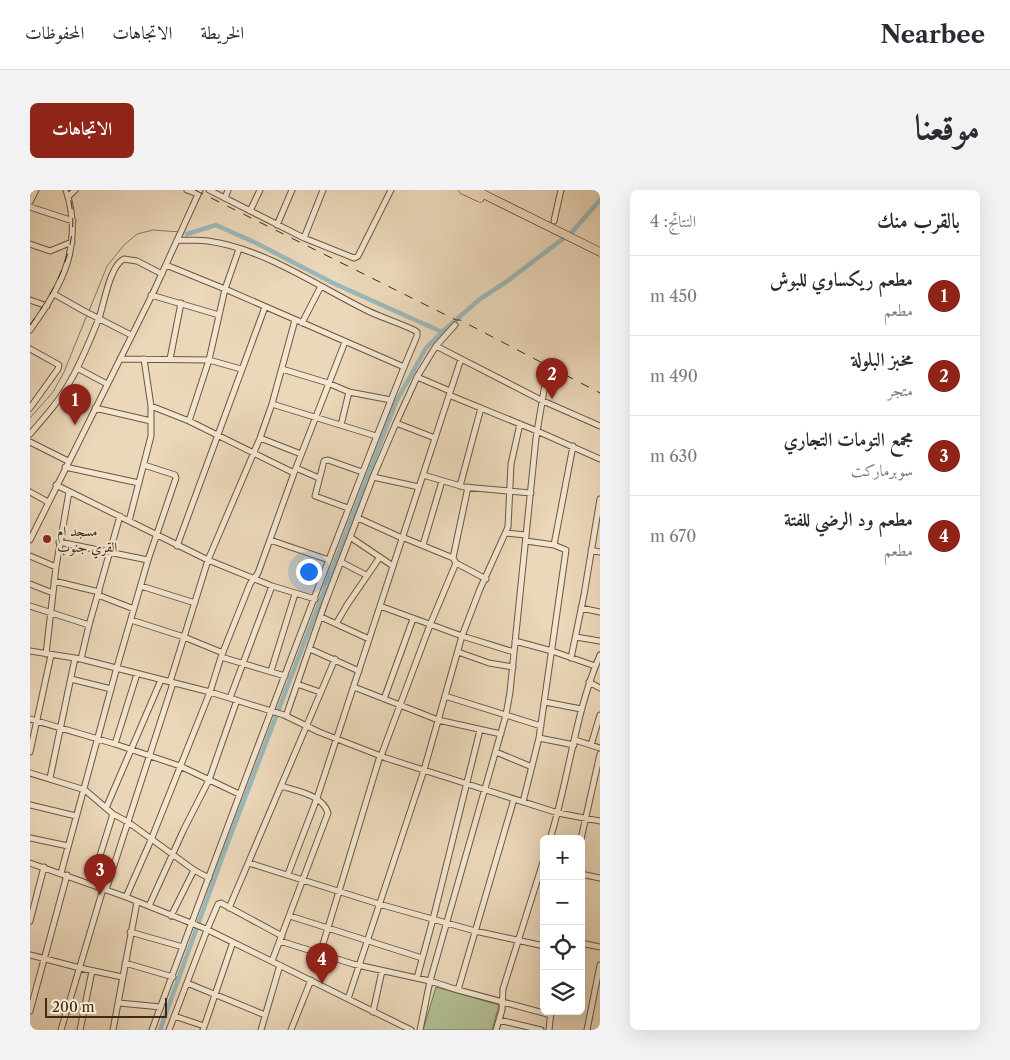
<!DOCTYPE html>
<html lang="ar">
<head>
<meta charset="utf-8">
<style>
	body { margin:0; font-family:"Libre Caslon Text",Amiri,serif; background:#f2f2f3; color:#2b2b33; direction:rtl }
	.controls { position:absolute; right:15px; bottom:15px; display:grid; overflow:hidden; border-radius:8px; box-shadow:0 5px 20px #0002 }
	.controls button { width:45px; height:45px; display:grid; place-items:center; padding:0; border:0; border-bottom:1px solid #e1e1e2; background:#fff; color:#2b2b33; font:25px sans-serif }
	.scale { position:absolute; left:15px; bottom:12px; width:122px; box-sizing:border-box; padding-left:5px; border:2px solid #422c11; border-top:0; font-size:14px; line-height:18px; white-space:nowrap; color:#422c11; -webkit-text-stroke:4px #f2e5d2; paint-order:stroke }
	.you { position:absolute; left:278px; top:381px; width:18px; height:18px; margin:-12px; border:4px solid #fff; border-radius:50%; background:#1a73e8; box-shadow:0 0 0 8px #1a73e833 }
	.badge { display:grid; place-items:center; width:32px; height:32px; border-radius:50%; background:#8f2418; color:#fff; font-size:16px; font-weight:700 }
	.pin { position:absolute; translate:-50% -41px; filter:drop-shadow(0 1px 2px #0008) }
	.pin::after { content:''; position:absolute; top:26px; width:18px; height:15px; background:inherit; clip-path:polygon(0 0,100% 0,50% 100%) }
	.list { margin:0; padding:0; list-style:none }
	h2 { display:flex; justify-content:space-between; align-items:center; height:65px; margin:0; padding:0 20px; font-size:21px }
	h2 small { font-size:16px; font-weight:400; color:#7c7c81 }
	.list li { display:grid; grid-template-columns:32px 1fr auto; gap:15px; align-items:center; box-sizing:border-box; height:80px; padding:0 20px; border-top:1px solid #e1e1e2 }
	.list b { display:block; font-size:19px; white-space:nowrap }
	.list p { margin:0; font-size:16px; white-space:nowrap; color:#7c7c81 }
	.list em { font-size:16px; font-style:normal; color:#7c7c81 }
	.icon { flex:none; width:28px; height:28px; fill:none; stroke:currentColor; stroke-width:2; stroke-linecap:round; stroke-linejoin:round }
	.map { position:relative; flex:none; width:570px; height:840px; overflow:hidden; direction:ltr; border-radius:8px }
	header { display:flex; align-items:center; gap:30px; box-sizing:border-box; height:70px; padding:0 25px; background:#fff; border-bottom:1px solid #e1e1e2 }
	header strong { font-size:24px }
	nav { display:flex; gap:28px; margin-inline-start:auto; font-size:18px }
	.intro { display:flex; align-items:center; justify-content:space-between; box-sizing:border-box; height:120px; padding:0 30px }
	h1 { margin:0; font-size:35px }
	.button { padding:12px 22px; border-radius:8px; background:#8f2418; color:#fff; font-size:18px; font-weight:700 }
	main { display:flex; gap:30px; padding:0 30px }
	aside { flex:1; background:#fff; border-radius:8px; box-shadow:0 5px 20px #0002 }
	.map>svg:first-child { display:block }
	.green { fill:#b2bf94; stroke:#7a7652 }
	.lines { fill:none; stroke-linecap:round; stroke-linejoin:round }
	.stream { stroke:#777f75; stroke-width:1 }
	.canal { stroke:#9bb7b8; stroke-width:4.5 }
	.minor-casing { stroke:#6c573b; stroke-width:7 }
	.highway-casing { stroke:#422c11; stroke-width:9 }
	.minor { stroke:#f2e5d2; stroke-width:5 }
	.highway { stroke:#ebd7b9; stroke-width:8 }
	.rail { stroke:#422c11; stroke-width:1; stroke-dasharray:9 9; stroke-linecap:butt }
	.poi-dot { fill:#8f2418; stroke:#f2e5d2; stroke-width:2 }
	.labels { text-anchor:middle; stroke-width:4; stroke-linejoin:round; paint-order:stroke }
	.poi-label { font-size:14px; fill:#422c11; stroke:#f2e5d2; text-anchor:start }
</style>
</head>
<body>
<header>
<strong>Nearbee</strong>
<nav><a>الخريطة</a><a>الاتجاهات</a><a>المحفوظات</a></nav>
</header>
<div class="intro"><h1>موقعنا</h1><a class="button">الاتجاهات</a></div>
<main>
<aside>
<h2>بالقرب منك<small>النتائج: 4</small></h2>
<ul class="list">
<li><span class="badge">1</span><div><b>مطعم ريكساوي للبوش</b><p>مطعم</p></div><em>450 m</em></li>
<li><span class="badge">2</span><div><b>مخبز البلولة</b><p>متجر</p></div><em>490 m</em></li>
<li><span class="badge">3</span><div><b>مجمع التومات التجاري</b><p>سوبرماركت</p></div><em>630 m</em></li>
<li><span class="badge">4</span><div><b>مطعم ود الرضي للفتة</b><p>مطعم</p></div><em>670 m</em></li>
</ul>
</aside>
<div class="map">
<svg width="570" height="840" viewBox="0 0 570 840">
	<rect width="100%" height="100%" fill="#ebd7b9"/>
	<filter id="stains"><feTurbulence type="fractalNoise" baseFrequency=".004" numOctaves="4"/><feColorMatrix values="0 0 0 0 .2 0 0 0 0 .09 0 0 0 0 .02 0 0 0 .5 -.17"/></filter>
	<radialGradient id="worn" r=".72"><stop offset=".6" stop-color="#630" stop-opacity="0"/><stop offset="1" stop-color="#630" stop-opacity=".3"/></radialGradient>
	<!-- green -->
	<path class="green" d="M406 797 469 815 462 840H393Z"/>
	<g class="lines">
		<!-- stream -->
		<path class="stream" d="M59 121 77 76 94 55 107 44 123 40 150 42
			M0 228 23 202 34 182 57 125"/>
		<!-- canal -->
		<path class="canal" d="M157 44 186 35 226 53 303 93 412 142
			M130 840 192 668 366 212 396 158 412 142 450 109 476 92 542 42 570 10"/>
		<defs>
			<path id="minor" d="M157 0 168 4
				M179 0 274 48 324 68 328 66 361 0
				M38 7 45 0
				M195 8 198 0
				M0 12 6 0
				M0 17 43 31
				M220 21 230 0
				M524 31 531 0
				M247 35 262 0
				M274 48 293 0
				M147 50C157 50 168 50 178 51 235 59 287 96 338 121 353 128 369 133 384 140L387 142V146L374 177
				M0 54 20 61 42 52
				M24 104 54 121 101 145
				M121 105 189 125
				M0 110 17 116
				M272 133 291 96
				M0 140C32 96 54 56 36 0
				M406 156 513 211 570 236
				M0 159 29 175 28 179 0 218
				M90 169 179 170 211 179
				M140 169 151 113
				M47 178 77 194
				M252 179 298 193 319 202 361 210
				M387 187 420 201
				M419 205 507 241 570 269
				M242 214 346 246
				M121 216 159 231 264 283
				M65 218 121 231
				M159 231 179 170 195 99 209 59
				M366 233 405 248
				M311 235 319 202
				M0 244C15 227 31 209 42 188 52 170 61 148 69 128 74 114 80 75 94 69L107 71 132 84
				M230 248 271 264
				M0 252 38 271
				M35 277 109 293
				M266 278 289 288
				M393 285 434 297 501 303
				M343 287 389 297
				M26 295 178 370 242 396 285 409
				M430 296 451 218
				M0 302 18 312
				M318 318 285 306 294 271 298 270 332 282
				M328 328 372 348
				M99 331 121 246V216L114 169
				M476 343 496 345
				M320 347 363 376
				M372 347 423 368 426 373 456 389
				M0 350 123 103 170 0
				M240 350 299 370
				M29 352 118 370
				M393 355 412 291
				M524 355 543 256
				M147 356 235 117
				M561 360 570 362
				M0 366 26 377
				M423 368 438 297
				M311 372 336 385
				M24 391 69 402
				M0 394 23 403
				M111 396 165 413
				M68 405 104 419
				M0 416 59 435
				M350 416 432 446 484 462
				M551 418 570 422
				M291 427 339 449
				M101 430 154 447 193 463
				M306 434 317 415 350 367
				M546 447 570 451
				M485 451 522 461 565 476
				M280 459 329 481
				M0 461 51 469 180 502 254 525 289 542 356 568 528 623 570 631
				M428 462 459 473 483 477
				M16 464 26 377 39 302
				M191 467 255 486
				M541 468 554 405 570 309
				M51 469 59 435 90 326
				M241 481 265 404
				M41 489 81 499
				M140 492 178 370 230 248 242 214 265 130
				M559 492 570 498
				M267 494 290 502
				M324 497 408 530 471 544
				M415 506 511 536
				M200 508 242 396
				M354 509 383 429
				M515 512 551 519
				M256 526 295 413 343 287 366 233 387 187 401 164 406 156 425 135
				M0 529 85 554 150 576 209 604
				M509 548 544 555
				M545 550 570 558
				M85 554 107 484
				M561 555 570 525
				M0 562 21 465
				M466 562 502 577
				M351 566 400 435 426 373
				M0 583 55 600 83 624 98 632 164 680 179 688
				M20 588 45 468
				M493 612 509 548 536 360 524 355 496 351
				M0 615 46 626
				M76 618 131 490
				M0 648 38 656
				M520 649C539 588 545 523 570 465
				M551 649 570 564
				M0 673 96 707 176 739 381 840
				M219 673 349 714 445 741 514 756
				M31 683 87 477 118 370 146 288 145 285 114 275
				M258 684 287 608 431 169
				M551 684 570 688
				M61 694 83 624
				M76 700 143 493
				M96 707 121 650 180 502 191 467 220 394 228 383 264 283 315 152
				M119 716 154 639 179 590 207 510
				M199 718 305 469
				M141 726 164 680
				M260 726 392 768
				M0 731 14 677
				M100 742 153 757
				M250 751 323 774 400 791 428 800 521 825
				M551 753 570 757
				M290 764 350 566
				M0 765 50 778 92 787
				M242 771 298 623C293 605 267 601 251 596
				M95 773 143 787
				M387 788 403 729 450 540
				M157 793 235 825
				M428 800 484 609
				M318 809 394 580 432 446 450 399 478 337 481 274 490 234
				M89 813 131 817
				M0 821 37 685
				M343 822 352 781
				M144 826 174 836
				M469 830 511 840
				M31 840 73 699
				M50 840 62 781
				M83 840 107 712
				M122 840C204 618 287 397 374 177L195 99 136 75
				M139 840 177 740 188 714 191 713 252 746
				M173 840 203 752
				M231 840 250 775
				M261 840 281 790
				M390 840 400 791 476 525 480 502 506 248 516 188
				M466 840 472 820 473 799 514 669
				M519 840 521 821
				M557 840 570 775"/>
			<path id="highway" d="M433 0 450 8
				M445 0 570 62"/>
		</defs>
		<!-- minor casing -->
		<use href="#minor" class="minor-casing"/>
		<!-- highway casing -->
		<use href="#highway" class="highway-casing"/>
		<!-- minor -->
		<use href="#minor" class="minor"/>
		<!-- highway -->
		<use href="#highway" class="highway"/>
		<!-- rail -->
		<path class="rail" d="M165 0 426 130H430L570 203
			M0 135C27 97 54 49 38 0"/>
	</g>
	<!-- markers -->
	<circle class="poi-dot" cx="17" cy="349" r="5"/>
	<g class="labels">
		<!-- poi labels -->
		<g class="poi-label">
			<text x="27" y="346">مسجد ام<tspan x="27" dy="16">القري جنوب</tspan></text>
		</g>
	</g>
	<rect width="100%" height="100%" filter="url(#stains)"/>
	<rect width="100%" height="100%" fill="url(#worn)"/>
</svg>
<div class="controls">
<button>+</button>
<button>−</button>
<button><svg class="icon" aria-label="locate" viewBox="0 0 24 24"><circle cx="12" cy="12" r="6"/><path d="M12 2v4M12 18v4M2 12h4M18 12h4"/></svg></button>
<button><svg class="icon" aria-label="layers" viewBox="0 0 24 24"><path d="M12 4l9 5-9 5-9-5zM3 14l9 5 9-5"/></svg></button>
</div>
<div class="scale">200 m</div>
<div class="you"></div>
<div class="pin badge" style="left:45px;top:235px">1</div>
<div class="pin badge" style="left:522px;top:209px">2</div>
<div class="pin badge" style="left:70px;top:705px">3</div>
<div class="pin badge" style="left:292px;top:794px">4</div>
</div>
</main>
</body>
</html>
